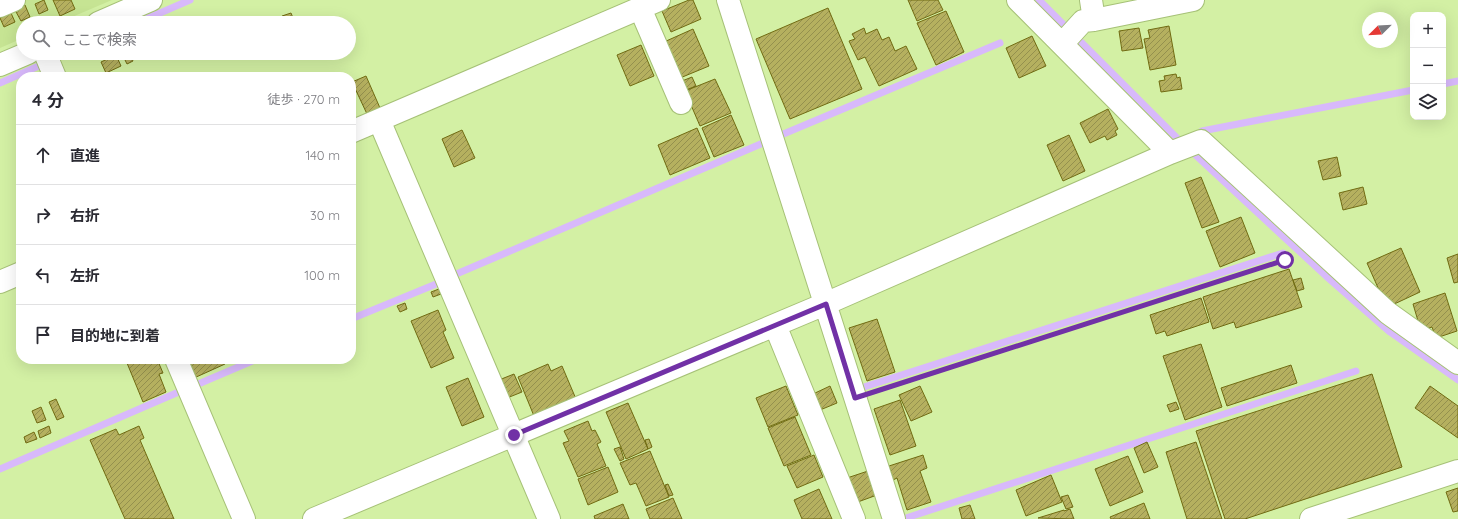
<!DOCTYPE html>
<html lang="ja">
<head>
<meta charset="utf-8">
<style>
	body { margin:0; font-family:Quicksand,"Noto Sans JP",sans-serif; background:#f2f2f3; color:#2b2b33 }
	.controls { position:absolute; right:12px; top:12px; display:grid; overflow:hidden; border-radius:8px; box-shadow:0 4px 16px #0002 }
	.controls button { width:36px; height:36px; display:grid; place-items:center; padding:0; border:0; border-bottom:1px solid #e1e1e2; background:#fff; color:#2b2b33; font:20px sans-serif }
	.compass { position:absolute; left:1362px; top:12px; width:36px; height:36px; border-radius:50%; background:#fff; box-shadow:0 4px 16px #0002; rotate:246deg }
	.stop { position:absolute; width:12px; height:12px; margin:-9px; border:3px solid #7131a6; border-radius:50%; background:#fff }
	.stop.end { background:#7131a6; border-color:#fff; box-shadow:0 1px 4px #0008 }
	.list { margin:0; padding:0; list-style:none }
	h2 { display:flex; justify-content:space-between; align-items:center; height:52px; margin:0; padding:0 16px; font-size:17px }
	h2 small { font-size:13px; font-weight:400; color:#7c7c81 }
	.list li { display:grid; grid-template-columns:26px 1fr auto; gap:12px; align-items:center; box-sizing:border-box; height:60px; padding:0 16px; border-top:1px solid #e1e1e2 }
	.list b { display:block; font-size:15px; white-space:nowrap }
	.list em { font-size:13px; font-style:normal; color:#7c7c81 }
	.icon { flex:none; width:22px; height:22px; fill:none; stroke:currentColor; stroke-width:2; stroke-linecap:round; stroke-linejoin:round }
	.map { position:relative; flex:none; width:1458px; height:519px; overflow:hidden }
	.search { position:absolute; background:#fff; box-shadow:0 4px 16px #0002; left:16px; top:16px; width:340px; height:44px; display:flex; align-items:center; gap:10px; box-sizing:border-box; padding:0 14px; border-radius:22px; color:#7c7c81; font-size:15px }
	.panel { position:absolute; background:#fff; box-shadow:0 4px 16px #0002; left:16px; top:72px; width:340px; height:292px; border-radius:16px }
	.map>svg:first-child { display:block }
	.built { fill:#c6e493 }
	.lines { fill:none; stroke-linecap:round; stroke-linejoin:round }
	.stream { stroke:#d8b9fb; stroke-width:7 }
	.building { fill:url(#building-hatch); stroke:#716b12 }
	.minor-casing { stroke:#a6c177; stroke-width:24 }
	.path { stroke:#7d915c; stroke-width:2.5; stroke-dasharray:3 2; stroke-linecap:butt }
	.minor { stroke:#fff; stroke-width:22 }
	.route { stroke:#7131a6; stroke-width:5 }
</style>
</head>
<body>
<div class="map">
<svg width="1458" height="519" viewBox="0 0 1458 519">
	<defs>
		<pattern id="building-hatch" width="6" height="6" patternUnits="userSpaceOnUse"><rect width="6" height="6" fill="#b5b05f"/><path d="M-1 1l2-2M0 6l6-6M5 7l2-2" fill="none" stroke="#94904e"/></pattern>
	</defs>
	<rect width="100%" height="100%" fill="#d3f0a4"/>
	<!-- built -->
	<path class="built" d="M0 0H112L58 23H23V38L0 48Z"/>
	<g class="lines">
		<!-- stream -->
		<path class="stream" d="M1039 0 1176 137 1326 276 1390 332 1458 380
			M137 23 190 0
			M0 83 68 53
			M1443 84 1458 81
			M1202 131 1413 90
			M781 135 1000 43
			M454 275 763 143
			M351 319 441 282
			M196 385 257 359
			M864 387 1283 253
			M0 469 181 391
			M906 518 1356 371"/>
	</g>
	<!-- building -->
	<path class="building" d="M44 0 48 10 39 14 35 4Z
		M53 0H71L75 9 60 16Z
		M689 0H693L701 19 671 32 662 11Z
		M908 0H938L943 10 917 21Z
		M25 5 30 17 21 21 15 10Z
		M828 8 862 89 790 119 756 39Z
		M946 11 964 52 936 65 917 23Z
		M11 13 15 22 4 27 0 18Z
		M291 13 295 23H285L282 16Z
		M1169 26 1176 65 1150 70 1144 39 1150 38 1148 30Z
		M864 28 866 34 877 29 882 40 889 37 895 51 906 46 917 69 879 86 865 57 858 60 849 41 855 39 852 34Z
		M1139 28 1143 48 1122 51 1119 31Z
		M693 29 709 66 680 78 664 42Z
		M1032 36 1046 66 1019 78 1006 48Z
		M641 45 654 76 630 86 617 55Z
		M129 53 133 61 127 64 122 54Z
		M116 55 121 66 106 73 101 62Z
		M1176 74 1177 78 1180 77 1182 89 1161 92 1159 81 1165 80 1164 76Z
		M366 76 380 108 367 114 352 82Z
		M692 77 696 86 686 90 682 81Z
		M715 79 731 113 700 126 685 91Z
		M1108 109 1118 129 1115 131 1117 135 1107 140 1105 136 1090 143 1080 123Z
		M731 115 744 145 714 157 702 128Z
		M697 128 710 158 670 175 658 145Z
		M462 130 475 158 454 167 442 139Z
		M1069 135 1085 171 1063 181 1047 145Z
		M1337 157 1341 176 1323 180 1318 161Z
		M1201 177 1219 222 1202 228 1185 183Z
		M1363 187 1367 204 1343 210 1339 193Z
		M1241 217 1255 253 1220 267 1206 231Z
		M1401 248 1420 292 1390 306 1383 299 1367 263Z
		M1458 254V282L1454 283 1447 258Z
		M1289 269 1302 307 1236 328 1234 322 1213 329 1203 297Z
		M1301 278 1304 289 1297 291 1293 280Z
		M439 289 441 294 433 297 431 292Z
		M1445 293 1457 331 1436 338 1432 327 1421 331 1413 304Z
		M1201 298 1209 322 1167 336 1165 331 1156 334 1150 315Z
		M405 303 407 309 400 312 397 306Z
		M438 310 446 330 443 332 454 358 431 368 411 321Z
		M877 319 895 372 867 381 849 328Z
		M1201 344 1222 407 1185 420 1163 356Z
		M137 359H157L163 373 159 374 166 392 143 402 127 363Z
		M185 359H223L225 364 194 378Z
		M548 364 551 371 562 366 576 399 534 416 518 377Z
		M1291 365 1297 383 1227 406 1221 388Z
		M514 374 522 392 507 398 499 380Z
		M1372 374 1402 467 1245 519H1225L1196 431Z
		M468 378 484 417 462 426 446 387Z
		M786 386 798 415 768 427 756 398Z
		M830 386 837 403 820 410 813 394Z
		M920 386 932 412 911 421 899 395Z
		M1430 386 1458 406V438L1415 408Z
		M56 399 64 417 57 420 49 402Z
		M900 400 916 446 890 455 874 409Z
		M1176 402 1179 409 1170 412 1167 405Z
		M628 403 648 449 626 459 606 412Z
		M41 407 46 420 37 423 32 411Z
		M795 417 811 455 784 466 768 428Z
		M588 421 592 431 595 430 601 442 597 444 606 466 578 477 563 443 569 441 564 431Z
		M49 426 51 433 40 438 38 431Z
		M139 426 144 438 140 440 174 519H125L90 440 116 429 119 435Z
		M34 432 37 439 26 443 24 437Z
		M649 439 652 447 648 449 645 440Z
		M1147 442 1158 467 1144 473 1134 448Z
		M1196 442 1222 519H1187L1166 452Z
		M620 447 624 459 620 461 614 449Z
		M650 451 669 497 646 506 636 483 630 485 620 463Z
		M814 455 823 477 797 488 787 466Z
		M923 455 927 468 920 471 931 502 907 510 897 478 893 480 889 466Z
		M1128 456 1143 492 1110 506 1095 469Z
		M608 467 618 492 588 505 578 479Z
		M868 471 877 495 855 503 847 478Z
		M1051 475 1062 502 1026 516 1016 490Z
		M668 484 673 495 669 496 665 485Z
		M1458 488V511L1453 512 1446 492Z
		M819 489 832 519H802L794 500Z
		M1068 495 1073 507 1066 509 1061 497Z
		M673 498 682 519H650L646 509Z
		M1144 503 1150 519H1111L1110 517Z
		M623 504 629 519H595L594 516Z
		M970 505 975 519H962L959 508Z
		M1070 509 1074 519 1038 518 1064 510V511Z"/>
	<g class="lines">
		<defs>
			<path id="minor" d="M728 0 894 519
				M1091 0 1094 20 1193 0
				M0 6 14 0
				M640 8 681 103
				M98 23 151 0
				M1062 44 1083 21 1094 20
				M45 53 55 77
				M0 65 28 53
				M379 120 549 519
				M351 132 659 0
				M1170 153 1201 141 1388 313 1458 363
				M0 282 21 273
				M775 325 854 519
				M176 359 244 519
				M314 519 825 304 1170 153 1018 0
				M1311 519 1458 471"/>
		</defs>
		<!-- minor casing -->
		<use href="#minor" class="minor-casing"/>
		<!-- path -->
		<path class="path" d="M876 392 1285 260"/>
		<!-- minor -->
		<use href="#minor" class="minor"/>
	</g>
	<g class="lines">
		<!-- route -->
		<path class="route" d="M514 435 826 304 855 398 1285 260"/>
	</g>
</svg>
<div class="controls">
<button>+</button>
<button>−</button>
<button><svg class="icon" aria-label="layers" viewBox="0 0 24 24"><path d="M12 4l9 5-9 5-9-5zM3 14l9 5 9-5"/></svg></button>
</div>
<svg class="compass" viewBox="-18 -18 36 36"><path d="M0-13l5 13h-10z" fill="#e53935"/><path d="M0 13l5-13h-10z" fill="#7c7c81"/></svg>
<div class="stop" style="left:1285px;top:260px"></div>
<div class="stop end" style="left:514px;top:435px"></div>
<div class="search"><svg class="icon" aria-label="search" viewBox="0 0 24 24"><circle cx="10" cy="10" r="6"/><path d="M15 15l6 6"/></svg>ここで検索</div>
<section class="panel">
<h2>4 分<small>徒歩 · 270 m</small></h2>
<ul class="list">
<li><svg class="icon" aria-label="ahead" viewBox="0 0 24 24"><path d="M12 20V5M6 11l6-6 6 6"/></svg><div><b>直進</b></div><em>140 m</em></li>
<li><svg class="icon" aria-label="right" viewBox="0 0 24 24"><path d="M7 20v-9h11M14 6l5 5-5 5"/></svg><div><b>右折</b></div><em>30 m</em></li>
<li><svg class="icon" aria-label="left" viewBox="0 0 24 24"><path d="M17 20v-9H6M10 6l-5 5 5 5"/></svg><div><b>左折</b></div><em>100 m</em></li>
<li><svg class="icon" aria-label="arrive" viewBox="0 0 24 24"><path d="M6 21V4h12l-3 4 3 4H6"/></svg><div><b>目的地に到着</b></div></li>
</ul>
</section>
</div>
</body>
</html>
